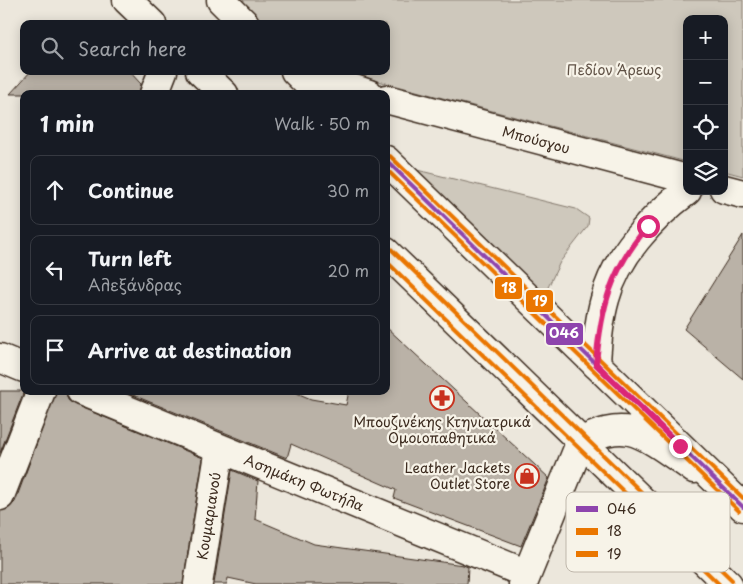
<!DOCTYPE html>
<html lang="en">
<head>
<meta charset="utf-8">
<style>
	body { margin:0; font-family:"Playpen Sans",sans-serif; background:#20242c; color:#f1f3f6 }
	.controls { position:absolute; right:15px; top:15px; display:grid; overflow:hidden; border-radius:10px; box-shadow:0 2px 12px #0003 }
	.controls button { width:45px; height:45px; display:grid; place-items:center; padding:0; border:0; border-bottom:1px solid #363941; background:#171b24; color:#f1f3f6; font:25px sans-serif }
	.stop { position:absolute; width:15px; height:15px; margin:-11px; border:4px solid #db2777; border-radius:50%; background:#fff }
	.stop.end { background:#db2777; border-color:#fff; box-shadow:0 1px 5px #0008 }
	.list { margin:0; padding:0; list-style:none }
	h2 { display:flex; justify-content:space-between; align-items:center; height:65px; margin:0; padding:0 20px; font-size:21px }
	h2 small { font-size:16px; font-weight:400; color:#9ea1a6 }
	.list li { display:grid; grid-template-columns:32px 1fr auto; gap:15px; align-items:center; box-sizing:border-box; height:70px; margin:0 10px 10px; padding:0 10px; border:1px solid #363941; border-radius:10px }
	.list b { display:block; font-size:19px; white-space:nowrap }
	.list p { margin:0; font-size:16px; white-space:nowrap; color:#9ea1a6 }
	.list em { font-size:16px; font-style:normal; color:#9ea1a6 }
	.icon { flex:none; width:28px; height:28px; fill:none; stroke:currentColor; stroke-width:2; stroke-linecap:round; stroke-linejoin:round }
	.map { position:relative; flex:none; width:743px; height:584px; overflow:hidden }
	.search { position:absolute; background:#171b24; box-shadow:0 2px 12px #0003; left:20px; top:20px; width:370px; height:55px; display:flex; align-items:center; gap:12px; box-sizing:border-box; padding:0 18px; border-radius:10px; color:#9ea1a6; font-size:19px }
	.panel { position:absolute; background:#171b24; box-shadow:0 2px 12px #0003; left:20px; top:90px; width:370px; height:305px; border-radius:10px }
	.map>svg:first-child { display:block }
	.green { fill:#cec8bc; stroke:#84796d }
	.building { fill:#bab2a7; stroke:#3b2a1e }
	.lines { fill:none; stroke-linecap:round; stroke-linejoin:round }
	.minor-casing { stroke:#3b2a1e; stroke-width:31 }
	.major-casing { stroke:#3b2a1e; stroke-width:31 }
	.minor { stroke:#f7f3e8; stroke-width:28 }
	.major { stroke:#f7f3e8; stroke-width:28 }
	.bus-1-casing { stroke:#f7f3e8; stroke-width:8 }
	.bus-2-casing { stroke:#f7f3e8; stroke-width:8 }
	.bus-3-casing { stroke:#f7f3e8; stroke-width:8 }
	.bus-1 { stroke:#8e44ad; stroke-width:4 }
	.bus-2 { stroke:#ea7600; stroke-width:4 }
	.bus-3 { stroke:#ea7600; stroke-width:4 }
	.route { stroke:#db2777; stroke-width:6 }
	.labels { text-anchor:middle; stroke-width:4.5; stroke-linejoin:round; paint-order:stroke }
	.park-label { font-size:14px; fill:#605246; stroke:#f7f3e8 }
	.street-label { font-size:14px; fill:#3b2a1e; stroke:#f7f3e8 }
	.poi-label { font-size:14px; fill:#3b2a1e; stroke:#f7f3e8 }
	.key { fill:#f7f3e8; stroke:#bfb7ab; stroke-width:1 }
	.key-label { font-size:14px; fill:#3b2a1e }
	.line-badge { stroke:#f7f3e8; stroke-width:2 }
	.badge-label { font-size:14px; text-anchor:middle; font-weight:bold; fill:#fff }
</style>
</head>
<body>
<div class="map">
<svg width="743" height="584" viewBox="0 0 743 584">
	<rect width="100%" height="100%" fill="#ece7dc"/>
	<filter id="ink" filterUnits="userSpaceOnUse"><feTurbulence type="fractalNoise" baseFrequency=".02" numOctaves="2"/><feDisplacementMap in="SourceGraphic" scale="10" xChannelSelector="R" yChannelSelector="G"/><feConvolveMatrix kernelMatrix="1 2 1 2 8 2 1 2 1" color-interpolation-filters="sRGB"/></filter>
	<g filter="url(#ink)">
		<!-- green -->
		<path class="green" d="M234 0H743V176L724 171V19H687V162L340 71H386V24H258Z
			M417 170 576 209 589 218 588 226 560 262 542 300 416 177Z"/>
		<!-- building -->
		<path class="building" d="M31 71H129L141 84 139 94H10Z
			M743 235V379L684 329Z
			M386 327 549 478 521 546 394 498 396 490 291 444 287 458 123 391H292L311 399 346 405 349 391H386Z
			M0 391H24L0 453Z
			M56 391H66L68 400 75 405 203 458 183 584H0V511L9 508 15 502Z
			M232 470 258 481 255 519 314 544 463 565 468 567 467 584H256L228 578 227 584H214Z"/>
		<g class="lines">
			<defs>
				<path id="minor" d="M301 71 369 94
					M154 94 163 71
					M386 99 687 179
					M724 189 743 194
					M0 358 24 368
					M596 364C597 342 599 320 605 299 616 256 652 217 687 191
					M81 391 527 574
					M0 496 41 391
					M198 584 220 448
					M523 584 581 441C596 435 613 427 630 431 651 436 676 457 694 469"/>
				<path id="major" d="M127 0 152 24
					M221 0 245 24
					M200 71 224 94
					M295 71 318 94
					M386 160 743 507
					M386 252 728 584"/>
			</defs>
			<!-- minor casing -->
			<use href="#minor" class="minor-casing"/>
			<!-- major casing -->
			<use href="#major" class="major-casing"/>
			<!-- minor -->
			<use href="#minor" class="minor"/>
			<!-- major -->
			<use href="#major" class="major"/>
			<defs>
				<path id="bus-1" d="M386 160 743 507"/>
				<path id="bus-2" d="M386 169 739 511
					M386 261 719 584"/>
				<path id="bus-3" d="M390 156 743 498
					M390 248 732 580"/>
			</defs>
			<!-- bus-1 casing -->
			<use href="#bus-1" class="bus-1-casing"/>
			<!-- bus-2 casing -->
			<use href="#bus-2" class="bus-2-casing"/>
			<!-- bus-3 casing -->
			<use href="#bus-3" class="bus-3-casing"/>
			<!-- bus-1 -->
			<use href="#bus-1" class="bus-1"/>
			<!-- bus-2 -->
			<use href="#bus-2" class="bus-2"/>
			<!-- bus-3 -->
			<use href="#bus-3" class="bus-3"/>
		</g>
	</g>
	<g class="lines" filter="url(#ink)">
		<!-- route -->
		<path class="route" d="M648 226C610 271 601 307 596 364L680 446"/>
	</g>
	<!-- icons -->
	<defs>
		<symbol id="pharmacy-ring" viewBox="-11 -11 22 22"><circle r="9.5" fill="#f7f3e8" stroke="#c8321e" stroke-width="1.5"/><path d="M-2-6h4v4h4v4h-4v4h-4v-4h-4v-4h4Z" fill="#c8321e"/></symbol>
		<symbol id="shop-ring" viewBox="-11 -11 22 22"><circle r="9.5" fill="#f7f3e8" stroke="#c8321e" stroke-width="1.5"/><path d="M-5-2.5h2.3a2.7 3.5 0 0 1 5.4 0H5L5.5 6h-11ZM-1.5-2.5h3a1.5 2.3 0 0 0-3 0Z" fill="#c8321e"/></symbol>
	</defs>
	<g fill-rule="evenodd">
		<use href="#pharmacy-ring" x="428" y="384" width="28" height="28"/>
		<use href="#shop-ring" x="513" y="462" width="28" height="28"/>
	</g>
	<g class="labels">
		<!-- park labels -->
		<g class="park-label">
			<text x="614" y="75">Πεδίον Άρεως</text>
		</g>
		<!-- street labels -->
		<g class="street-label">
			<text transform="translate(536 140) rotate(15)" y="5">Μπούσγου</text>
			<text transform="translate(304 483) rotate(22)" y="5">Ασημάκη Φωτήλα</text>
			<text transform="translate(209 516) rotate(-81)" y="5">Κουμαριανού</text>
		</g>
		<!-- poi labels -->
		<g class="poi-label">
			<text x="442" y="427">Μπουζινέκης Κτηνιατρικά<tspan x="442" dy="16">Ομοιοπαθητικά</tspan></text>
			<text x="510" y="473" text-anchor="end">Leather Jackets<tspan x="510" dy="16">Outlet Store</tspan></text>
		</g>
	</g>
	<!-- legend -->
	<rect x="566" y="492" width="164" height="80" rx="8" class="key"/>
	<rect x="576" y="506" width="22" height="6" fill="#8e44ad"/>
	<rect x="576" y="528" width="22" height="7" fill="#ea7600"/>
	<rect x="576" y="551" width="22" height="6" fill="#ea7600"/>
	<g class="key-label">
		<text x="607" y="514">046</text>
		<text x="607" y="536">18</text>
		<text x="607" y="559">19</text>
	</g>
	<g class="line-badge">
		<rect x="494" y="276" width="29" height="24" rx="5" fill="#ea7600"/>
		<rect x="525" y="289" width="29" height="24" rx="5" fill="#ea7600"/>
		<rect x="545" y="322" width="39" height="24" rx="5" fill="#8e44ad"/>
	</g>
	<g class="badge-label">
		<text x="509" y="293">18</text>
		<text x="540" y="306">19</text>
		<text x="564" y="338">046</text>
	</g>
</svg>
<div class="controls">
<button>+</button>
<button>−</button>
<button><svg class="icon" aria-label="locate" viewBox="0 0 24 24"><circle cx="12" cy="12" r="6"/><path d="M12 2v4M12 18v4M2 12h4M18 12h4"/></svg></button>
<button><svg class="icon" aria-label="layers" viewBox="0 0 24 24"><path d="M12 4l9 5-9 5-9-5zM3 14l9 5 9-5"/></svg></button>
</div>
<div class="stop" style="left:648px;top:226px"></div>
<div class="stop end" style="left:680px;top:446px"></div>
<div class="search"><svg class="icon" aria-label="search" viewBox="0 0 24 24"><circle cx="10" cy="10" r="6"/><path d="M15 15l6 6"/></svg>Search here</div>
<section class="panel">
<h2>1 min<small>Walk · 50 m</small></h2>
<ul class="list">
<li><svg class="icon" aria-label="ahead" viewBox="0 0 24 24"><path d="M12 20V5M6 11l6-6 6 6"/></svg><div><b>Continue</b></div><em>30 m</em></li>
<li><svg class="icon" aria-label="left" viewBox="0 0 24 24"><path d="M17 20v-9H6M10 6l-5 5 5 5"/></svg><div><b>Turn left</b><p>Αλεξάνδρας</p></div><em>20 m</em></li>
<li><svg class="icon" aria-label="arrive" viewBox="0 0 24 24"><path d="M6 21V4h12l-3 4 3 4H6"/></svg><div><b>Arrive at destination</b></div></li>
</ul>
</section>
</div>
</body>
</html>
